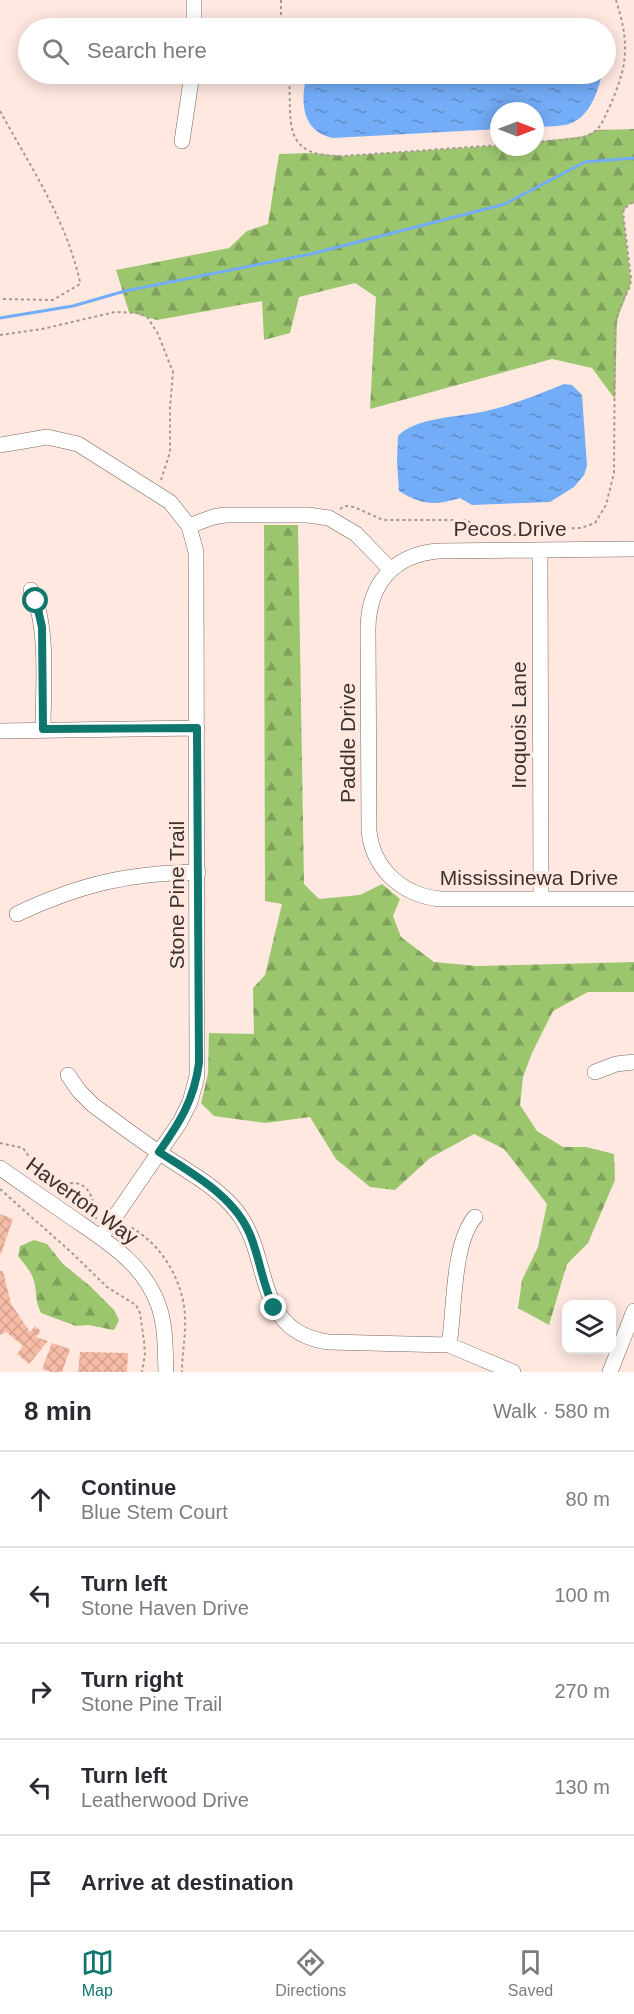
<!DOCTYPE html>
<html lang="en">
<head>
<meta charset="utf-8">
<style>
	body { margin:0; font-family:Helvetica,sans-serif; background:#f2f2f3; color:#2b2b33 }
	.controls { position:absolute; right:18px; bottom:18px; display:grid; overflow:hidden; border-radius:12px; box-shadow:0 3px 15px #0003 }
	.controls button { width:54px; height:54px; display:grid; place-items:center; padding:0; border:0; border-bottom:2px solid #e1e1e2; background:#fff; color:#2b2b33; font:30px sans-serif }
	.compass { position:absolute; left:490px; top:102px; width:54px; height:54px; border-radius:50%; background:#fff; box-shadow:0 3px 15px #0003; rotate:90deg }
	.stop { position:absolute; width:18px; height:18px; margin:-14px; border:4px solid #0f766e; border-radius:50%; background:#fff }
	.stop.end { background:#0f766e; border-color:#fff; box-shadow:0 2px 6px #0008 }
	.list { margin:0; padding:0; list-style:none }
	h2 { display:flex; justify-content:space-between; align-items:center; height:78px; margin:0; padding:0 24px; font-size:26px }
	h2 small { font-size:20px; font-weight:400; color:#7c7c81 }
	.list li { display:grid; grid-template-columns:39px 1fr auto; gap:18px; align-items:center; box-sizing:border-box; height:96px; padding:0 24px; border-top:2px solid #e1e1e2 }
	.list b { display:block; font-size:22px; white-space:nowrap }
	.list p { margin:0; font-size:20px; white-space:nowrap; color:#7c7c81 }
	.list em { font-size:20px; font-style:normal; color:#7c7c81 }
	.icon { flex:none; width:33px; height:33px; fill:none; stroke:currentColor; stroke-width:2; stroke-linecap:round; stroke-linejoin:round }
	.map { position:relative; flex:none; width:634px; height:1372px; overflow:hidden }
	.search { position:absolute; background:#fff; box-shadow:0 3px 15px #0003; left:18px; right:18px; top:18px; height:66px; display:flex; align-items:center; gap:15px; box-sizing:border-box; padding:0 21px; border-radius:33px; color:#7c7c81; font-size:22px }
	.sheet { height:558px; background:#fff }
	nav { display:flex; justify-content:space-around; align-items:center; box-sizing:border-box; height:84px; border-top:2px solid #e1e1e2; background:#fff; font-size:16px; color:#7c7c81 }
	nav a { display:grid; justify-items:center; gap:3px }
	nav .on { color:#0f766e }
	.map>svg:first-child { display:block }
	.forest { fill:url(#forest-firs) }
	.water { fill:url(#water-ripples) }
	.lines { fill:none; stroke-linecap:round; stroke-linejoin:round }
	.stream { stroke:#73acf7; stroke-width:3 }
	.building { fill:url(#building-cross-hatch) }
	.minor-casing { stroke:#79665f; stroke-width:16 }
	.path { stroke:#a79792; stroke-width:2; stroke-dasharray:3 3; stroke-linecap:butt }
	.minor { stroke:#fff; stroke-width:15 }
	.route { stroke:#0f766e; stroke-width:8 }
	.labels { text-anchor:middle; stroke-width:6; stroke-linejoin:round; paint-order:stroke }
	.street-label { font-size:21px; fill:#3a322f; stroke:#fee8e0 }
</style>
</head>
<body>
<div class="map">
<svg width="634" height="1372" viewBox="0 0 634 1372">
	<defs>
		<pattern id="forest-firs" width="22" height="20" patternUnits="userSpaceOnUse" patternTransform="scale(1.5)"><rect width="22" height="20" fill="#9bc66e"/><path d="M5 1l3.5 6h-7zM16 11l3.5 6h-7z" fill="#7fa15b"/></pattern>
		<pattern id="water-ripples" width="26" height="14" patternUnits="userSpaceOnUse" patternTransform="scale(1.5)"><rect width="26" height="14" fill="#73acf7"/><path d="M2 4q2-2 4 0t4 0M15 11q2-2 4 0t4 0" fill="none" stroke="#5f8dc8"/></pattern>
		<pattern id="building-cross-hatch" width="8" height="8" patternUnits="userSpaceOnUse" patternTransform="scale(1.5)"><rect width="8" height="8" fill="#f6bba5"/><path d="M0 0l8 8M0 8l8-8" fill="none" stroke="#d4a18e"/></pattern>
	</defs>
	<rect width="100%" height="100%" fill="#fee8e0"/>
	<!-- forest -->
	<path class="forest" d="M634 129V203L628 205 623 212 631 283 617 320 615 399 592 368 552 359 370 409 376 297 355 283 299 297 290 333 264 340 262 301 157 320 129 312 116 270 229 248 247 231 268 224 279 154 310 153 344 156 490 146 535 147V142L585 136 597 130Z
		M264 525H298L304 884 319 899 360 895 382 884 400 899 393 916 401 937 434 962 477 966 634 962V992H588L553 1011 532 1053 523 1077 520 1105 537 1131 563 1147H586L614 1154 615 1180 588 1243 567 1264 549 1325 518 1308 522 1280 538 1247 547 1204 504 1149 474 1134 430 1158 395 1190 370 1187 336 1159 310 1117 265 1123 214 1116 201 1103 208 1074 209 1033 254 1034 253 988 265 975 282 904 265 901Z
		M34 1240 47 1244 63 1264 90 1286 114 1310 119 1320 114 1330 88 1325 76 1326 41 1313C35 1300 37 1297 35 1285 33 1273 25 1265 18 1256L20 1246Z"/>
	<!-- water -->
	<path class="water" d="M561 18 576 19 590 28H525Z
		M307 74H602C598 92 589 118 569 124 558 127 546 126 535 127V111H499V129L333 138C301 131 300 101 307 74Z
		M564 384 572 385 582 395 587 466 584 475 574 487 550 502 472 505 460 498C433 506 423 505 399 491L397 461 398 436C415 417 461 417 486 411 513 405 539 394 564 384Z"/>
	<g class="lines">
		<!-- stream -->
		<path class="stream" d="M0 318 73 306 125 291 311 254 505 204 585 162 634 158"/>
	</g>
	<!-- building -->
	<path class="building" d="M0 1214 13 1219 1 1254H0Z
		M0 1271H3L11 1304 30 1332 35 1326 41 1331 36 1337 48 1341 29 1364 17 1354 23 1346 6 1332 0 1335Z
		M52 1343 70 1349 62 1372H51L42 1369Z
		M80 1352 128 1353 127 1372H78Z"/>
	<g class="lines">
		<defs>
			<path id="minor" d="M194 0V28
				M182 141 192 74
				M0 445 47 437 78 444 170 502 189 526 196 552 197 1076 190 1102 180 1122 101 1237
				M189 526 213 517 225 515H308L329 518 356 534 391 570
				M634 549 438 551C393 555 369 584 368 628L369 831C373 869 402 895 440 899H634
				M540 550 541 899
				M31 590C49 624 43 689 43 729
				M0 731 197 728
				M17 914C80 884 129 873 198 872
				M595 1072 616 1064 634 1062
				M68 1075 79 1091 93 1105C115 1121 137 1138 160 1153 188 1172 224 1190 242 1219 271 1265 256 1331 328 1342L449 1345 513 1372
				M0 1168C23 1184 46 1200 68 1215 104 1240 142 1261 158 1304 166 1325 165 1349 166 1372
				M449 1345C455 1309 452 1244 475 1217
				M610 1372 634 1311"/>
		</defs>
		<!-- minor casing -->
		<use href="#minor" class="minor-casing"/>
		<!-- path -->
		<path class="path" d="M281 0V28
			M289 74C292 124 280 157 344 156L499 145
			M0 111C30 166 66 219 80 282V284L53 300 0 299
			M535 142C551 140 582 141 594 132 602 126 605 116 609 108 628 65 630 45 616 0
			M0 335 42 329 115 312 139 313 148 318 158 334 173 372 170 407V452L161 480
			M340 509 345 506 354 507 383 520H466L484 531 523 536 534 535 549 529 581 528 595 523 606 505 614 473 615 329 618 312 630 286 631 278 623 212 628 205 634 202
			M0 1143 23 1148 49 1185C58 1186 66 1183 75 1183 92 1185 95 1206 96 1219
			M0 1189 72 1253 107 1287 136 1305 140 1313 144 1341 145 1354 142 1372
			M120 1232 132 1228C163 1246 183 1281 185 1316 186 1335 182 1353 182 1372"/>
		<!-- minor -->
		<use href="#minor" class="minor"/>
	</g>
	<g class="lines">
		<!-- route -->
		<path class="route" d="M36 601 42 627 43 729 197 728 199 1063C194 1100 180 1122 159 1152 193 1174 236 1197 251 1237 260 1260 263 1286 274 1308"/>
	</g>
	<g class="labels">
		<!-- street labels -->
		<g class="street-label">
			<text x="510" y="536">Pecos Drive</text>
			<text transform="translate(519 725) rotate(-90)" y="7">Iroquois Lane</text>
			<text transform="translate(348 743) rotate(-90)" y="7">Paddle Drive</text>
			<text x="529" y="885">Mississinewa Drive</text>
			<text transform="translate(177 895) rotate(-90)" y="7">Stone Pine Trail</text>
			<text transform="translate(82 1201) rotate(36)" y="7">Haverton Way</text>
		</g>
	</g>
</svg>
<div class="controls">
<button><svg class="icon" aria-label="layers" viewBox="0 0 24 24"><path d="M12 4l9 5-9 5-9-5zM3 14l9 5 9-5"/></svg></button>
</div>
<svg class="compass" viewBox="-18 -18 36 36"><path d="M0-13l5 13h-10z" fill="#e53935"/><path d="M0 13l5-13h-10z" fill="#7c7c81"/></svg>
<div class="stop" style="left:36px;top:601px"></div>
<div class="stop end" style="left:274px;top:1308px"></div>
<div class="search"><svg class="icon" aria-label="search" viewBox="0 0 24 24"><circle cx="10" cy="10" r="6"/><path d="M15 15l6 6"/></svg>Search here</div>
</div>
<section class="sheet">
<h2>8 min<small>Walk · 580 m</small></h2>
<ul class="list">
<li><svg class="icon" aria-label="ahead" viewBox="0 0 24 24"><path d="M12 20V5M6 11l6-6 6 6"/></svg><div><b>Continue</b><p>Blue Stem Court</p></div><em>80 m</em></li>
<li><svg class="icon" aria-label="left" viewBox="0 0 24 24"><path d="M17 20v-9H6M10 6l-5 5 5 5"/></svg><div><b>Turn left</b><p>Stone Haven Drive</p></div><em>100 m</em></li>
<li><svg class="icon" aria-label="right" viewBox="0 0 24 24"><path d="M7 20v-9h11M14 6l5 5-5 5"/></svg><div><b>Turn right</b><p>Stone Pine Trail</p></div><em>270 m</em></li>
<li><svg class="icon" aria-label="left" viewBox="0 0 24 24"><path d="M17 20v-9H6M10 6l-5 5 5 5"/></svg><div><b>Turn left</b><p>Leatherwood Drive</p></div><em>130 m</em></li>
<li><svg class="icon" aria-label="arrive" viewBox="0 0 24 24"><path d="M6 21V4h12l-3 4 3 4H6"/></svg><div><b>Arrive at destination</b></div></li>
</ul>
</section>
<nav>
<a class="on"><svg class="icon" aria-label="map" viewBox="0 0 24 24"><path d="M3 6l6-2 6 2 6-2v14l-6 2-6-2-6 2zM9 4v14M15 6v14"/></svg>Map</a>
<a><svg class="icon" aria-label="directions" viewBox="0 0 24 24"><path d="M12 3l9 9-9 9-9-9zM9 14v-3h6M13 9l2 2-2 2"/></svg>Directions</a>
<a><svg class="icon" aria-label="saved" viewBox="0 0 24 24"><path d="M7 4h10v16l-5-4-5 4z"/></svg>Saved</a>
</nav>
</body>
</html>
